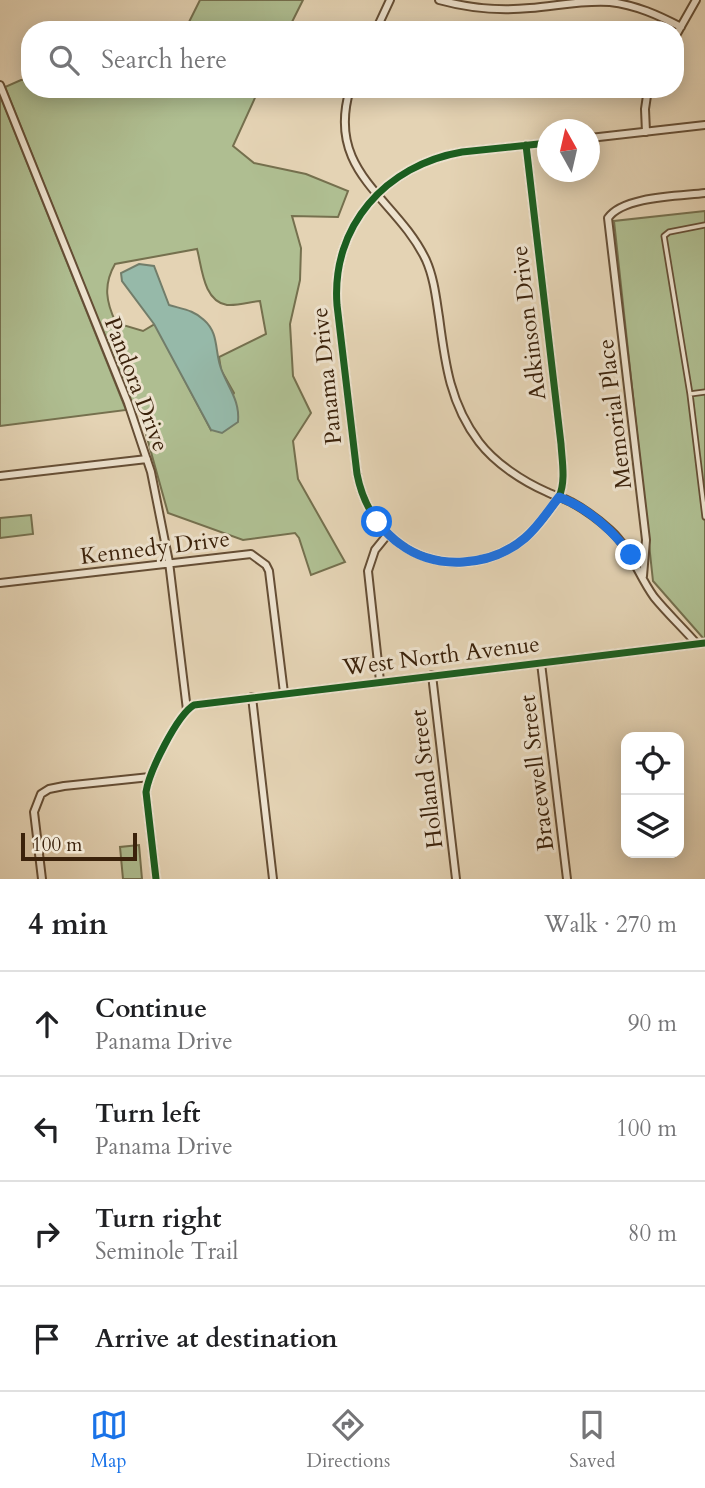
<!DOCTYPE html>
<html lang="en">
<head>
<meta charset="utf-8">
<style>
	body { margin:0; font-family:Cardo,serif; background:#f6f6f6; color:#202124 }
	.controls { position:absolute; right:21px; bottom:21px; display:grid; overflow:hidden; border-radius:14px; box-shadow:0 4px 18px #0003 }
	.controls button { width:63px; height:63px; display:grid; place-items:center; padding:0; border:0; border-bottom:2px solid #e0e0e0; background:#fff; color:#202124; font:35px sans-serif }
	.compass { position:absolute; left:537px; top:119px; width:63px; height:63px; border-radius:50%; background:#fff; box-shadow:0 4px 18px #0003; rotate:352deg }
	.scale { position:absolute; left:21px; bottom:18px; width:116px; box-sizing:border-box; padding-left:7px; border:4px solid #3b220b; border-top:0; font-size:19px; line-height:24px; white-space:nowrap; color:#3b220b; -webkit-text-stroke:5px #ede2ce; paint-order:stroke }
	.stop { position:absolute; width:21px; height:21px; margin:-16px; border:5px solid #1a73e8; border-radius:50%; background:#fff }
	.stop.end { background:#1a73e8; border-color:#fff; box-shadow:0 2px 7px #0008 }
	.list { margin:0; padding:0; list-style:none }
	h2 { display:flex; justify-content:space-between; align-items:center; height:91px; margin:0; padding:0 28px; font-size:30px }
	h2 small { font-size:23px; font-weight:400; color:#757577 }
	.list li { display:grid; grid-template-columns:46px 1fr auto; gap:21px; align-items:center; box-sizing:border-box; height:105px; padding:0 28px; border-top:2px solid #e0e0e0 }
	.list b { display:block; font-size:26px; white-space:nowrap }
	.list p { margin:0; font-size:23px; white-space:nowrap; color:#757577 }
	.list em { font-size:23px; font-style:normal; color:#757577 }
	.icon { flex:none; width:38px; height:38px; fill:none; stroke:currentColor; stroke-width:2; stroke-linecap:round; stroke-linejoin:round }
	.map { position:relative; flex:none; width:705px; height:879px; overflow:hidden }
	.search { position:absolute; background:#fff; box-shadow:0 4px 18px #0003; left:21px; right:21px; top:21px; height:77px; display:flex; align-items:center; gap:18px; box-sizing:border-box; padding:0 24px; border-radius:28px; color:#757577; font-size:26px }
	.sheet { height:511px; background:#fff }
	nav { display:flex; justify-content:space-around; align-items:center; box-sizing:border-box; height:98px; border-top:2px solid #e0e0e0; background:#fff; font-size:19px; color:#757577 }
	nav a { display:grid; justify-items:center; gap:4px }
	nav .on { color:#1a73e8 }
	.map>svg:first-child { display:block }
	.green { fill:#afbe91; stroke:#75704e; stroke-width:2; fill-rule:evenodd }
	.water { fill:#96b9a9; stroke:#727d6a; stroke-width:2 }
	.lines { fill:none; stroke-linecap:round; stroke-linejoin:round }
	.lane-casing { stroke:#654e35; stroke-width:7 }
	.street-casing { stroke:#654e35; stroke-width:10 }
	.lane { stroke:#ede2ce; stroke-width:3.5 }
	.street { stroke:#ede2ce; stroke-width:6 }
	.cycleway-casing { stroke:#ede2ce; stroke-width:11 }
	.cycleway { stroke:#1b5e20; stroke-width:7 }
	.route { stroke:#1a73e8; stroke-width:9 }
	.labels { text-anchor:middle; stroke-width:6; stroke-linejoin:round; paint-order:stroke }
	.street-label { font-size:23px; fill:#3b220b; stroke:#ede2ce }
</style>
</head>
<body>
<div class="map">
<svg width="705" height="879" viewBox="0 0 705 879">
	<rect width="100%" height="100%" fill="#e4d3b4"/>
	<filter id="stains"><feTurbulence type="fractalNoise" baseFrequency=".00286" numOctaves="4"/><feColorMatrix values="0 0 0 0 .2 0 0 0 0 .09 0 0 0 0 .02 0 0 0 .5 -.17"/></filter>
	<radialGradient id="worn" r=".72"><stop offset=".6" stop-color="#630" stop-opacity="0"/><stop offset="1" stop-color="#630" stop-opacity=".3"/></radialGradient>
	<!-- green -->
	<path class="green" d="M200 0H303L288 30H185Z
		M30 79V89H259L233 146 254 163 306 174 348 191 338 217 292 216 301 248 300 280 290 324 293 376 311 413 293 441 298 479 345 562 311 575 299 538 295 533 243 540 168 513 139 409H134L5 87 21 80ZM197 249C202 267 203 301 227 305 237 306 250 302 260 301L266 334 219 357 221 370 234 393 211 430 155 324 143 331 116 323C106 302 103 285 115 264Z
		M0 95 126 410 0 426Z
		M705 211V638H703L653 581 614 221Z
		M31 515 33 534 0 538V518Z
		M139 845 142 879H123L120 847Z"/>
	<!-- water -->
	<path class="water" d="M139 264 154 266 169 305C182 309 194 310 204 320 220 334 214 353 222 371 229 389 240 401 238 422L222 433 211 430 154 324 122 281 121 273Z"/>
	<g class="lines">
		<defs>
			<path id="lane" d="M705 225 669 232 664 236 690 394 705 517
				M690 394 705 392"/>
			<path id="street" d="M439 0C468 8 499 11 530 8 556 6 583 0 610 2 636 5 658 15 681 27
				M376 30 390 0
				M675 37 696 0
				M0 85 128 403 151 472 169 562 187 710
				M350 89C325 173 396 197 426 260 434 278 436 298 439 317 445 363 450 404 479 442 495 463 522 481 547 492 555 496 564 498 571 502 584 509 599 520 610 530 631 549 638 575 654 597 667 613 683 628 697 644
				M646 132 645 109 648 89
				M590 138 705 125
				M526 145 561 444C562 461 566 481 559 497 555 504 548 512 543 519 484 594 375 567 357 474L337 305C331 226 386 165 462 152L548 143
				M0 476 147 459
				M643 576 646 540 608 218C623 196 680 196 705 193
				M0 583 251 554 266 565 269 571 284 693
				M541 663 567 879
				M432 675 456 879
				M380 681 368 571 375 550 388 534
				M252 697 273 879
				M42 879 34 812 41 794 49 789 64 786 150 777
				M156 879 146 792C149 772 177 715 194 705L705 643"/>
		</defs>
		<!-- lane casing -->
		<use href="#lane" class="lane-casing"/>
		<!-- street casing -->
		<use href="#street" class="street-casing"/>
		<!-- lane -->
		<use href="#lane" class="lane"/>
		<!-- street -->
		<use href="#street" class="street"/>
		<defs>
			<path id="cycleway" d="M526 145 561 444C562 461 566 481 559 497 555 504 548 512 543 519 484 594 375 567 357 474L337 305C331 226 386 165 462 152L548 143
				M156 879 146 792C149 772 177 715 194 705L705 643"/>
		</defs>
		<!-- cycleway casing -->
		<use href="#cycleway" class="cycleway-casing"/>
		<!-- cycleway -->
		<use href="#cycleway" class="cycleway"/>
	</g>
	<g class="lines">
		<!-- route -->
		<path class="route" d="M377 522C384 530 391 538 400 544 436 571 491 567 525 538 538 527 548 511 559 497 588 508 612 530 631 555"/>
	</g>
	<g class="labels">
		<!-- street labels -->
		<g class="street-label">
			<text transform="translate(528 323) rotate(-97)" y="8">Adkinson Drive</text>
			<text transform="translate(326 376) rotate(-96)" y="8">Panama Drive</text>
			<text transform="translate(137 384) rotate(69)" y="8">Pandora Drive</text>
			<text transform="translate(614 414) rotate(-97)" y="8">Memorial Place</text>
			<text transform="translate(155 547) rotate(-7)" y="8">Kennedy Drive</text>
			<text transform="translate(441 655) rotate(-7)" y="8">West North Avenue</text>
			<text transform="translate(536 773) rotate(-97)" y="8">Bracewell Street</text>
			<text transform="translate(426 779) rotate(-97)" y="8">Holland Street</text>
		</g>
	</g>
	<rect width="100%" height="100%" filter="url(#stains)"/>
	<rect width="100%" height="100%" fill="url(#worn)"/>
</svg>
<div class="controls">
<button><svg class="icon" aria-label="locate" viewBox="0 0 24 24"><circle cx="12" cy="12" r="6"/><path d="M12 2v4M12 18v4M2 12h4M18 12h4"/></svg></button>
<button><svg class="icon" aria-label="layers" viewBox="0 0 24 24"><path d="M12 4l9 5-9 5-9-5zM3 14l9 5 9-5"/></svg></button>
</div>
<svg class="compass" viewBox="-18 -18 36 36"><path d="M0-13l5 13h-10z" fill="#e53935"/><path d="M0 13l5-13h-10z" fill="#757577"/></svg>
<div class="scale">100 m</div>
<div class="stop" style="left:377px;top:522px"></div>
<div class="stop end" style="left:631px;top:555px"></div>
<div class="search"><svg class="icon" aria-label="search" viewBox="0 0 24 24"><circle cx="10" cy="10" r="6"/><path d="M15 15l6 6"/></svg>Search here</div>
</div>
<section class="sheet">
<h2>4 min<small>Walk · 270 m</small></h2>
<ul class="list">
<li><svg class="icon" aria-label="ahead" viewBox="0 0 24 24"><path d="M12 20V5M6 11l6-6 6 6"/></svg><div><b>Continue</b><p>Panama Drive</p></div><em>90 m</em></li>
<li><svg class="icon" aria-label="left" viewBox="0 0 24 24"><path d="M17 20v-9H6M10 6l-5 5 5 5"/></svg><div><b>Turn left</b><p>Panama Drive</p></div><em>100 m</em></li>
<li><svg class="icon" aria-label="right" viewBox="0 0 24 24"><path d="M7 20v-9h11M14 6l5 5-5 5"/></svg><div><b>Turn right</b><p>Seminole Trail</p></div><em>80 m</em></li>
<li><svg class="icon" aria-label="arrive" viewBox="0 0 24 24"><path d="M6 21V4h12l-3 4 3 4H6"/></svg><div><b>Arrive at destination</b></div></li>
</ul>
</section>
<nav>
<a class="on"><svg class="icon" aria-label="map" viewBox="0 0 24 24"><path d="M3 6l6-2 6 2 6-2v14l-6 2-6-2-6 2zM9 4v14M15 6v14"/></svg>Map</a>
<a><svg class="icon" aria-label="directions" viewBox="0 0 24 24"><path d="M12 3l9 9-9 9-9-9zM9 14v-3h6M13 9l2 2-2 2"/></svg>Directions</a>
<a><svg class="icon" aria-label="saved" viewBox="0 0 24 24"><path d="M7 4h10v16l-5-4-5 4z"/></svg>Saved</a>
</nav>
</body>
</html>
